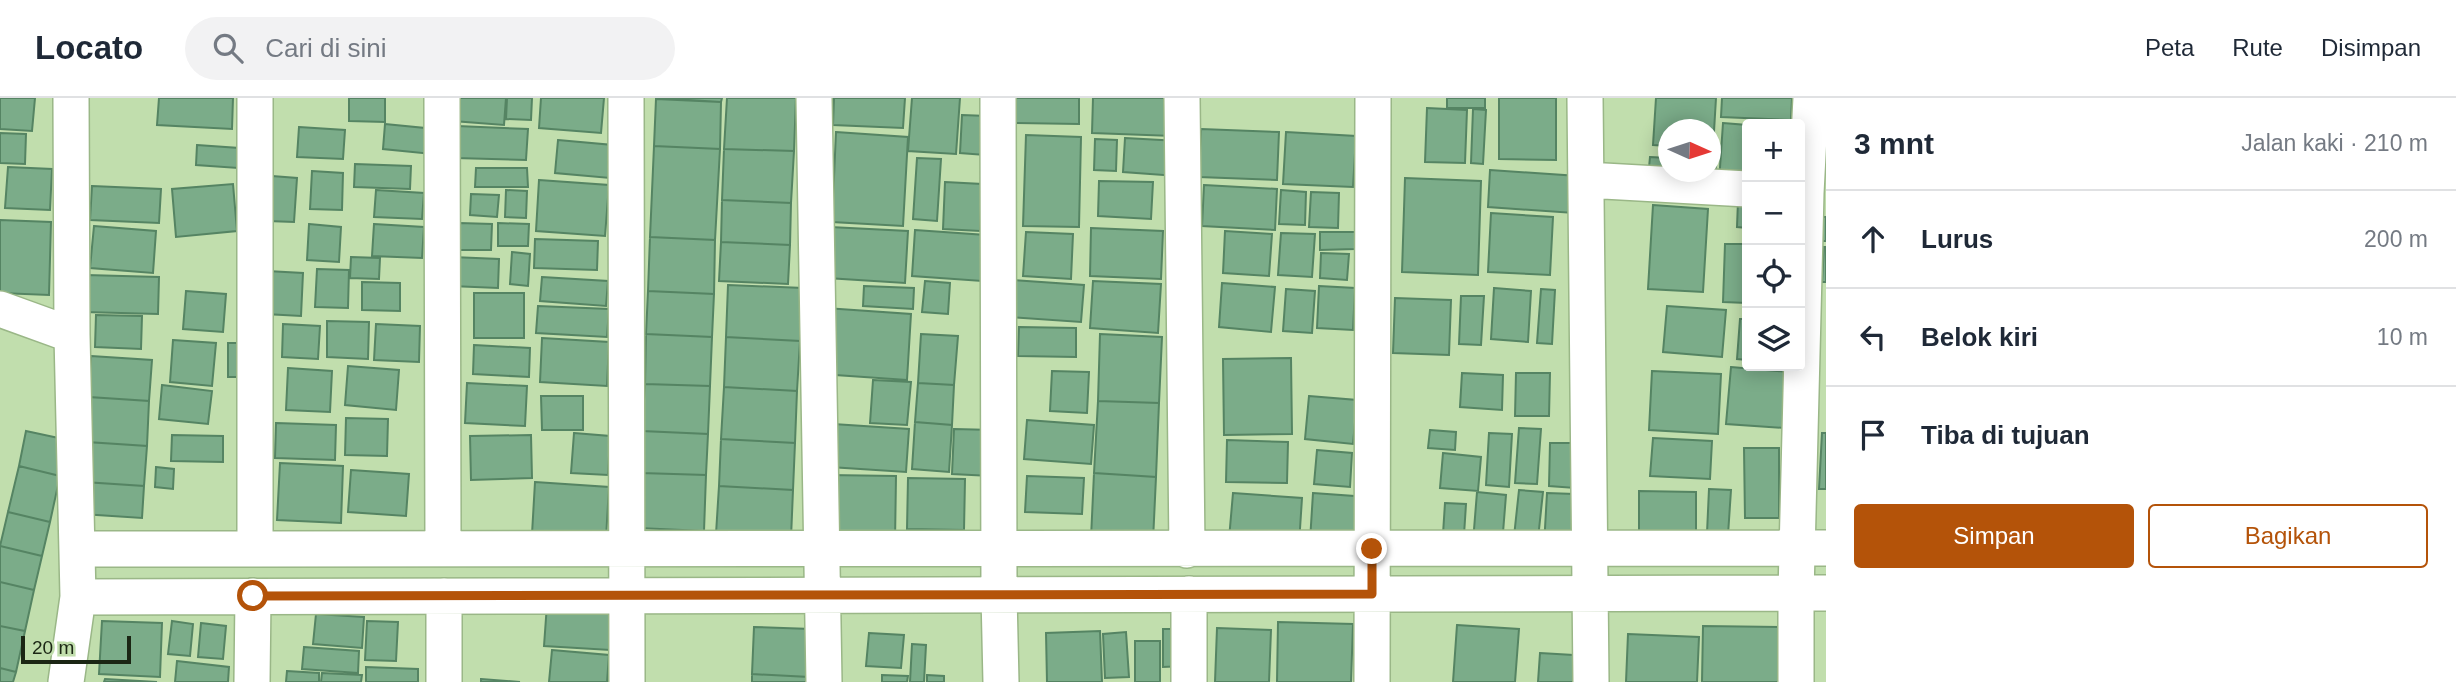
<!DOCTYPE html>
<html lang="id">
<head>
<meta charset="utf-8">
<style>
	body { margin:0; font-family:Helvetica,sans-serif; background:#f2f2f3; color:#1f2937 }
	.controls { position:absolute; right:21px; top:21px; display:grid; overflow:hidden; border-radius:7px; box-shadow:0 4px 18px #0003 }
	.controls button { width:63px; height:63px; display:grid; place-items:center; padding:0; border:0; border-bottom:2px solid #e0e1e3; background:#fff; color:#1f2937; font:35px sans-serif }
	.compass { position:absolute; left:1658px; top:21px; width:63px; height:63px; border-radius:50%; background:#fff; box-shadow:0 4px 18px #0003; rotate:93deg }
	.scale { position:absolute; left:21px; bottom:18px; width:110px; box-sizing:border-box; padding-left:7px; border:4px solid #1b2614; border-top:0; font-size:19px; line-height:24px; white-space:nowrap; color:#1b2614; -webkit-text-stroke:5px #c1dead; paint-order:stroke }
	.stop { position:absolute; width:21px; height:21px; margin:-16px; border:5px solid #b45309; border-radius:50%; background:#fff }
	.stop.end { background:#b45309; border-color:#fff; box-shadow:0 2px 7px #0008 }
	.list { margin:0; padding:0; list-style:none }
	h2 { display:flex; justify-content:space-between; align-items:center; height:91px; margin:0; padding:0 28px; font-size:30px }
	h2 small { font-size:23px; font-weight:400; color:#747a83 }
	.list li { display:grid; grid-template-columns:46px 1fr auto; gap:21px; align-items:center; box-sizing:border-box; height:98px; padding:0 28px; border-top:2px solid #e0e1e3 }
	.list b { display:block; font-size:26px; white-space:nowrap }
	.list em { font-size:23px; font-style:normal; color:#747a83 }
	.actions { display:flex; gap:14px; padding:21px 28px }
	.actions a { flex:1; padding:16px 0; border:2px solid #b45309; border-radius:7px; text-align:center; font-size:24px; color:#b45309 }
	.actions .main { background:#b45309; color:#fff }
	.icon { flex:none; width:38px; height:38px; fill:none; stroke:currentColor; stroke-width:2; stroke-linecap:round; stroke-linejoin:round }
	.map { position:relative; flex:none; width:1826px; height:584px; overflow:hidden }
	header { display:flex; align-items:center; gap:42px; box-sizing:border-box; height:98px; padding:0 35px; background:#fff; border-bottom:2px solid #e0e1e3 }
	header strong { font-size:33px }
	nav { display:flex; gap:38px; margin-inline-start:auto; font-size:24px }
	.search { width:490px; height:63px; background:#f2f2f3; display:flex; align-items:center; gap:18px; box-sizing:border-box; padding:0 24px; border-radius:38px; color:#747a83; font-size:26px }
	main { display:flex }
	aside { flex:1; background:#fff }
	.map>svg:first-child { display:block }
	.building { fill:#7bac89; stroke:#558463; stroke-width:2 }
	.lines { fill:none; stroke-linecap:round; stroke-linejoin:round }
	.minor-casing { stroke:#9ab787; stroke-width:38 }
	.minor { stroke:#fff; stroke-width:35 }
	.route { stroke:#b45309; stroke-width:9 }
</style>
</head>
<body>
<header>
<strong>Locato</strong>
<div class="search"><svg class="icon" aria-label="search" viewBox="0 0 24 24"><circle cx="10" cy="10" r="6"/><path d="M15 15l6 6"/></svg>Cari di sini</div>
<nav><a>Peta</a><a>Rute</a><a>Disimpan</a></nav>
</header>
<main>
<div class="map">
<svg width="1826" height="584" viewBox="0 0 1826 584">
	<rect width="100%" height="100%" fill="#c1dead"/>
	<!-- building -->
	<path class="building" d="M0 0H35L32 33 0 31Z
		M159 0H233L232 31 157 27Z
		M349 0H385V24L349 23Z
		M455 0H506L504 27 453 23Z
		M507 0H532L531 22 506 21Z
		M541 0H604L601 35 539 30Z
		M656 0H722L721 4Z
		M727 0H796L794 53 724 51Z
		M834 0H905L903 30 833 27Z
		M912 0H960L956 56 908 53Z
		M1015 0H1079V26L1014 25Z
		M1093 0H1174L1173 38 1092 35Z
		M1447 0H1485V10H1447Z
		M1499 0H1556V62L1499 61Z
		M1656 0H1716L1713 50H1710V32H1668V48L1653 47Z
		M1722 0H1792L1791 22 1721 19Z
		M656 1 721 4 720 51 654 48Z
		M1427 10 1467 12 1465 65 1425 64Z
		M1473 11 1486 12 1483 66 1471 65Z
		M962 17 987 18 985 57 960 55Z
		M1723 25 1747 27V86L1719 84Z
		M385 26 435 31 432 56 383 51Z
		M457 28 528 31 526 62 455 60Z
		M299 29 345 32 343 61 297 59Z
		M1201 31 1279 34 1277 82 1199 79Z
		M836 34 908 39 903 128 832 124Z
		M1286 34 1356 38 1353 89 1283 86Z
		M0 35 26 36 25 66 0 65Z
		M1026 37 1081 39 1079 129 1023 128Z
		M1125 40 1179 43 1177 78 1123 74Z
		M1095 41 1117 42 1116 73 1094 72Z
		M558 42 613 47 610 80 555 75Z
		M197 47 239 50 238 70 196 67Z
		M654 48 720 51 715 142 650 139Z
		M724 51 794 53 791 105 722 102Z
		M1650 59 1668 60V74H1710V62H1716L1715 83 1648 80Z
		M917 60 941 61 937 123 913 121Z
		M355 66 411 68 410 91 354 89Z
		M8 69 52 71 50 112 5 110Z
		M476 70H527L528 89H475Z
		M1490 72 1578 78 1574 115 1488 109Z
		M312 73 343 75 342 112 310 111Z
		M272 78 297 80 294 124 268 123Z
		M1405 80 1481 83 1478 177 1402 174Z
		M539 82 609 87 605 138 536 133Z
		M1099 83 1153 84 1151 121 1098 118Z
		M945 84 982 86 980 133 943 131Z
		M233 86 237 133 176 139 172 91Z
		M1204 87 1277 91 1275 132 1202 128Z
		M92 88 161 91 159 125 90 122Z
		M376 92 424 95 422 121 374 119Z
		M506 92 527 93 526 120 505 119Z
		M1281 92 1306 94 1305 127 1279 126Z
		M1311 94 1339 95 1338 130 1309 129Z
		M471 96 499 97 497 119 470 117Z
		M722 102 791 105 790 147 721 144Z
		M1738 103H1747V130L1737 129Z
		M1653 107 1708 111 1703 194 1648 191Z
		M1491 115 1553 119 1550 177 1488 174Z
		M1823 119H1826V143H1822Z
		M0 122 51 124 49 197 0 195Z
		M459 125 492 126 491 152H459Z
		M498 125 529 126 528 148H498Z
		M309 126 341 129 339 164 307 162Z
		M374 126 424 129 422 160 372 158Z
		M94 128 156 133 153 175 90 170Z
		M830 129 908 133 905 185 827 180Z
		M1091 130 1163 133 1161 181 1090 178Z
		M915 132 986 137 982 183 912 178Z
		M1225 133 1272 136 1269 178 1223 175Z
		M1026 134 1073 136 1071 181 1023 178Z
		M1320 134H1355V151L1320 152Z
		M1281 135 1315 136 1312 179 1278 177Z
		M650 139 715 142 714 196 648 193Z
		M535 141 598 143 597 172 534 170Z
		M721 144 790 147 788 186 719 183Z
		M1725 146H1747V205L1723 204Z
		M1824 149H1826V184H1822Z
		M512 154 530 156 528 188 510 186Z
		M1321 155 1349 156 1347 182 1320 180Z
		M351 159 380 160 379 181 350 180Z
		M452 159 499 161 498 190 451 188Z
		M317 171 349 172 348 210 315 209Z
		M267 173 303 175 301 218 265 216Z
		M86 177 159 179 158 216 84 214Z
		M542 179 608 183 606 208 540 203Z
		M1013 182 1084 187 1081 224 1010 219Z
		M925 183 950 185 948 216 922 214Z
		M1093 183 1161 186 1158 235 1090 230Z
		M362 184 400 185V213L362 212Z
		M1222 185 1275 189 1271 234 1219 229Z
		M728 187 803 190 800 243 726 239Z
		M864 188 914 190 913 211 863 208Z
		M1319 188 1355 190 1353 232 1317 230Z
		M1494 190 1531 193 1528 244 1491 241Z
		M1286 191 1315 193 1312 235 1283 233Z
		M1541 191 1555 192 1552 246 1537 245Z
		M186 193 226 196 223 234 183 231Z
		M648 193 714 196 712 239 646 236Z
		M474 195H524V240H474Z
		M1461 198H1484L1481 247 1459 246Z
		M1395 200 1451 202 1449 257 1393 255Z
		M538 208 609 211 607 239 536 235Z
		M1667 208 1726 212 1722 259 1663 254Z
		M825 210 911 216 907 282 821 276Z
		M96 217 142 218 141 251 95 249Z
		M1740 221H1747V262L1737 261Z
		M327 223 369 224 368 261 327 259Z
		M283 226 320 228 318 261 282 259Z
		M376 226 420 228 419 264 374 262Z
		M1019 229 1076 230V259L1018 258Z
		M646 236 712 239 710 288 645 286Z
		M921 236 958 238 954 287 918 285Z
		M1100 236 1162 239 1159 305 1098 303Z
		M726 239 800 243 797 293 724 289Z
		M542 240 609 244 607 288 540 284Z
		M173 242 216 245 212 288 170 284Z
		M228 245H248V279H228Z
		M474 247 530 250 529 279 473 276Z
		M91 258 152 262 149 303 89 299Z
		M1291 260 1292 336 1224 337 1223 261Z
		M348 268 399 272 396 312 345 307Z
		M1731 269 1790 274 1785 330 1726 326Z
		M288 270 332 273 330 314 286 312Z
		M1052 273 1089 274 1087 315 1050 313Z
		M1652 273 1721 276 1718 336 1649 332Z
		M1462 275 1503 277 1502 312 1460 309Z
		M1516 275H1550L1549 318H1515Z
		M873 282 911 284 907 327 870 325Z
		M467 285 527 288 525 328 465 325Z
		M918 285 954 287 952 327 915 324Z
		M645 286 710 288 708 336 642 333Z
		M162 287 212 293 208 326 159 321Z
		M724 289 797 293 795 345 721 341Z
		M541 298H583V332H542Z
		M1309 298 1357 302 1353 346 1305 341Z
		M89 299 149 303 147 348 87 344Z
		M1098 303 1159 305 1156 379 1094 375Z
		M346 320 388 321 387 358 345 357Z
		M1027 322 1094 327 1091 366 1024 361Z
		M915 324 952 327 949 374 912 371Z
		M276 325 336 327 335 362 275 360Z
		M833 326 909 331 906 374 830 369Z
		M1519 330 1541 331 1537 386 1515 385Z
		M954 331 993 332 991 378 952 376Z
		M1430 332 1456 334 1455 352 1428 350Z
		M26 333 68 342 60 378 19 368Z
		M642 333 708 336 706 377 641 375Z
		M574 335 610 338 608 377 571 375Z
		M1489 335 1512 336 1509 389 1486 387Z
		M1822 335H1826V391H1819Z
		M172 337 223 338V364L171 363Z
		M531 337 532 380 471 382 470 338Z
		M1653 340 1712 343 1710 381 1650 378Z
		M721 341 795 345 793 392 719 388Z
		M1227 342 1288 344 1287 385 1226 384Z
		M87 344 147 348 144 388 84 384Z
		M1550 345H1577L1575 390 1549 388Z
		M1744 350H1779V420H1745Z
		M1317 352 1352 355 1350 389 1314 386Z
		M1443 355 1481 359 1478 393 1440 390Z
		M280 365 343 368 341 425 277 422Z
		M19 368 60 378 50 424 8 414Z
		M156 369 174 371 173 391 155 389Z
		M351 372 409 376 406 418 348 414Z
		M641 375 706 377 704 433 638 430Z
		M1094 375 1156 379 1153 443 1091 440Z
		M828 377 896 378 895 444 827 442Z
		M1027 378 1084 380 1082 416 1025 414Z
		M908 380 965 381 964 432 907 431Z
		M84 384 144 388 142 420 82 416Z
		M535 384 609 389 606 440 532 436Z
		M719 388 793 392 791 440 716 436Z
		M1709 391 1731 392 1728 437 1707 435Z
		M1519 392 1543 394 1537 450 1513 448Z
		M1639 393 1696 394V442L1639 441Z
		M1477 394 1506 397 1502 447 1473 444Z
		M1233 395 1302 400 1299 446 1229 441Z
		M1313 395 1368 399 1364 447 1310 443Z
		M1547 395 1574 396 1571 449 1544 448Z
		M1445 405 1466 406 1464 437 1443 436Z
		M8 414 50 424 42 458 0 448Z
		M0 448 42 458 34 492 0 484Z
		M0 484 34 492 25 533 0 528Z
		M547 506 612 511 610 552 544 548Z
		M316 516 364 519 362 550 313 546Z
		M102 523 162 525 160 579 99 576Z
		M172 523 193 526 190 558 168 556Z
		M367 523 398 524 396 563 365 562Z
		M1278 524 1353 526 1351 584H1277Z
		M201 525 226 528 223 561 198 559Z
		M1457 527 1519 531 1515 584H1453Z
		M0 528 25 533 16 574 0 570Z
		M1703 528 1780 529 1778 584H1702Z
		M754 529 811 531 809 579 752 576Z
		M1217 530 1271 532 1269 584H1215Z
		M1163 531H1185V568L1163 569Z
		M1100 533 1102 584H1047L1046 535Z
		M1126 534 1129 579 1105 580 1103 536Z
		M869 535 904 537 901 570 866 568Z
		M1628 536 1699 539 1697 584H1626Z
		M1135 543H1160V584H1135Z
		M912 546 926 547 924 584H910Z
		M304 549 359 553 358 575 302 571Z
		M552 552 609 557 607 584H549Z
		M1540 555 1590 558 1588 584H1538Z
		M177 563 229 569 228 584H175Z
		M366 569 418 571V584H366Z
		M0 570 16 574 13 584H0Z
		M287 573 319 575V584H286Z
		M322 575 362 577 361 584H321Z
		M752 576 809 579V584H752Z
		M882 577 908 578 907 584H882Z
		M927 577 944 578V584H927Z
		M105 581 157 584H104Z
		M481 581 520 584H481Z"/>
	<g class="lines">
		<defs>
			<path id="minor" d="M255 0V451
				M442 0 443 451
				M626 0 627 584
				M814 0 824 584
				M998 0 999 497 1001 584
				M1182 0 1187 452
				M1585 0 1591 584
				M1586 82 1747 91
				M0 211 72 237
				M77 451 1826 450
				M78 499 1826 495
				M66 584 78 499 72 237 71 0
				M252 584 253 498
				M444 584V498
				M1189 584V496
				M1372 584 1373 0
				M1796 584V495L1806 95 1811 0"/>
		</defs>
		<!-- minor casing -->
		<use href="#minor" class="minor-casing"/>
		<!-- minor -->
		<use href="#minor" class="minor"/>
	</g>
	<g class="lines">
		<!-- route -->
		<path class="route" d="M253 498 1372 496V451"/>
	</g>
</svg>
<div class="controls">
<button>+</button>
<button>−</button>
<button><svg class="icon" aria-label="locate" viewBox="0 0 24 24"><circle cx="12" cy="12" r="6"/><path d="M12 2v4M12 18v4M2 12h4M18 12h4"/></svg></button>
<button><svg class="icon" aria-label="layers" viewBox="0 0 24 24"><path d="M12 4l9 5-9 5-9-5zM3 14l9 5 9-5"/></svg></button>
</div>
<svg class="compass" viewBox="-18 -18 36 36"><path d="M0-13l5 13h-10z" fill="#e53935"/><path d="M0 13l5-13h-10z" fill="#747a83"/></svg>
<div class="scale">20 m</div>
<div class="stop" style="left:253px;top:498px"></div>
<div class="stop end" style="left:1372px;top:451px"></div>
</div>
<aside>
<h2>3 mnt<small>Jalan kaki · 210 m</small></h2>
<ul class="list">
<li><svg class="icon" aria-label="ahead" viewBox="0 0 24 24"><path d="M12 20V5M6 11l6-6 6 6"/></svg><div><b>Lurus</b></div><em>200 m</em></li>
<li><svg class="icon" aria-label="left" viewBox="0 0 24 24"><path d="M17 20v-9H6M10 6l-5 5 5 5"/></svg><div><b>Belok kiri</b></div><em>10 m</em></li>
<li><svg class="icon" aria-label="arrive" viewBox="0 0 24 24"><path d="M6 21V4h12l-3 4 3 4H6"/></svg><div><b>Tiba di tujuan</b></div></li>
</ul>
<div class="actions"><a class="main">Simpan</a><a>Bagikan</a></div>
</aside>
</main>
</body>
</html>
